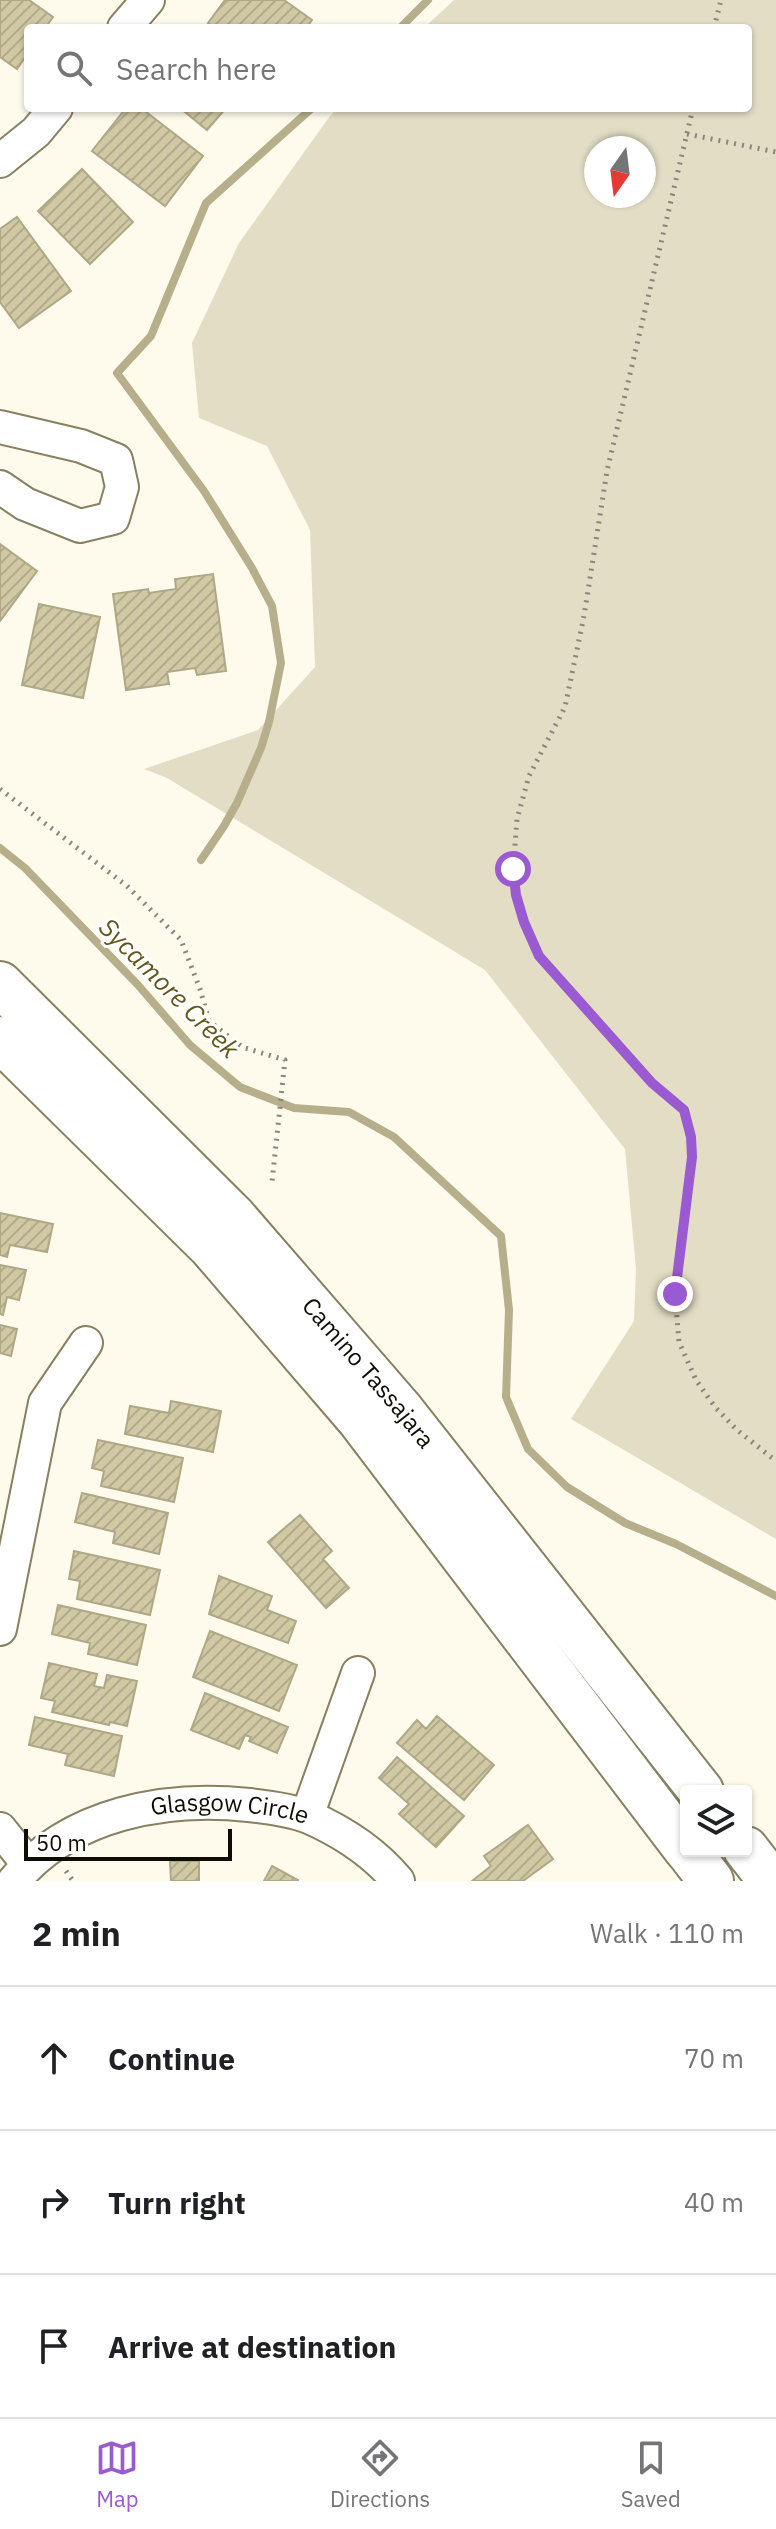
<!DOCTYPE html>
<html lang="en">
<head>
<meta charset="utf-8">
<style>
	body { margin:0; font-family:"IBM Plex Sans",sans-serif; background:#f6f6f6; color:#202124 }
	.controls { position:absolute; right:24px; bottom:24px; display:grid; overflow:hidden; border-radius:8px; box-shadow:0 2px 6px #0004 }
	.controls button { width:72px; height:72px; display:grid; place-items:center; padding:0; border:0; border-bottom:2px solid #e0e0e0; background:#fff; color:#202124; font:40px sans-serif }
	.compass { position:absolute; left:584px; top:136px; width:72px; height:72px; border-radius:50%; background:#fff; box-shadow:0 2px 6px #0004; rotate:194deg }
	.scale { position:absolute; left:24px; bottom:20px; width:208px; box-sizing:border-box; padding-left:8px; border:4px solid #0f0c03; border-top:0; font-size:22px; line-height:28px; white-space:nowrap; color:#0f0c03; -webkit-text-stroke:6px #fff; paint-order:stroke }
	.stop { position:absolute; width:24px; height:24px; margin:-18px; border:6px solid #9a5ad1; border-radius:50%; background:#fff }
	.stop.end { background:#9a5ad1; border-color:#fff; box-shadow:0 2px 8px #0008 }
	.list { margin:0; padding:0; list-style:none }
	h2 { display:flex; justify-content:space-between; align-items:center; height:104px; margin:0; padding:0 32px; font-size:34px }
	h2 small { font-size:26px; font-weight:400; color:#757577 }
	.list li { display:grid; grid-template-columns:52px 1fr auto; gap:24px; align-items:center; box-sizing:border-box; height:144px; padding:0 32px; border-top:2px solid #e0e0e0 }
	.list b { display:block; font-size:30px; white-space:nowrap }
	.list em { font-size:26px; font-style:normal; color:#757577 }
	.icon { flex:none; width:44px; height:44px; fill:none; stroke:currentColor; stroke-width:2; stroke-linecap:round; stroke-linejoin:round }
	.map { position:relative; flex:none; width:776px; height:1881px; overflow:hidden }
	.search { position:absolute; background:#fff; box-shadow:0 2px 6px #0004; left:24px; right:24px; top:24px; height:88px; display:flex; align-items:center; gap:20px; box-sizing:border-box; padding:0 28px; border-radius:8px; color:#757577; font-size:30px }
	.sheet { height:536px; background:#fff }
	nav { display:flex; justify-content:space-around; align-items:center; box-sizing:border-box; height:112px; border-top:2px solid #e0e0e0; background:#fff; font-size:22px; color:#757577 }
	nav a { display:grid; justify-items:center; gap:4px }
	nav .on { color:#9a5ad1 }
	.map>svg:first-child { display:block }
	.grass { fill:#e3ddc5; fill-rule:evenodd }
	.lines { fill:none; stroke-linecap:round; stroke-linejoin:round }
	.stream { stroke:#b7af8b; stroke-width:8 }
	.building { fill:url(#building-hatch); stroke:#afa886; stroke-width:2 }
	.street-casing { stroke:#888060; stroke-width:36 }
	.secondary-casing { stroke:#888060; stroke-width:48 }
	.path { stroke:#89867a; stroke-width:5; stroke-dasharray:2 6; stroke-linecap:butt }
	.street { stroke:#fff; stroke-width:32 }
	.secondary { stroke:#fff; stroke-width:44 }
	.route { stroke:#9a5ad1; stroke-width:10 }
	.labels { text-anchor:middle; stroke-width:6; stroke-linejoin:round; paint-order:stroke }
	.street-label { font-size:24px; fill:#0f0c03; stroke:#fff }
	.water-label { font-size:26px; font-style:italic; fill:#63561a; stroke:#fff }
</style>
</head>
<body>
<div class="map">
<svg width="776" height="1881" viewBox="0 0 776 1881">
	<defs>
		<pattern id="building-hatch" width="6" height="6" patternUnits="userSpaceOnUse" patternTransform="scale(2)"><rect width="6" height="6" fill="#d1c9a4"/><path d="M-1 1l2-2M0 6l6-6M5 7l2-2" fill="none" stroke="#b2ab8c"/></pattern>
	</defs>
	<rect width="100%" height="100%" fill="#fefbed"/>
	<!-- grass -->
	<path class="grass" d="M454 0H776V1539L571 1419 634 1321 636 1269 625 1149 485 970 167 778 144 769 258 730 315 667 310 530 267 446 199 418 192 343 239 243 330 116 338 108H748V28H424ZM596 148H644V196H596Z"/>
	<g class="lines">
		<!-- stream -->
		<path class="stream" d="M400 28 428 0
			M0 848 25 868 138 985 190 1045 240 1087 294 1108 349 1112 394 1137 501 1236 509 1310 506 1397 528 1449 567 1487 625 1523 676 1544 776 1596
			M201 860 224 826 237 803 261 748 269 722 281 663 272 606 252 568 204 491 117 373 151 336 206 203 312 108"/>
	</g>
	<!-- building -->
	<path class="building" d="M0 0H29L53 17 45 28H28V53L17 69 0 57Z
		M225 0H284L312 20 306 28H215L208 23Z
		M126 108H141L203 156 165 206 92 151Z
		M180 108H226L207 130Z
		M82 169 133 222 90 264 38 211Z
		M17 217 71 291 19 328 0 302V229Z
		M0 544 37 571 0 621Z
		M213 574 226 671 197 675 195 668 167 672 169 684 126 690 113 594 148 589 149 593 176 589 175 579Z
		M39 604 100 617 83 698 22 685Z
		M0 1213 53 1224 47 1252 10 1245 7 1257 0 1255Z
		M0 1265 26 1270 19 1300 7 1297 3 1315 0 1314Z
		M0 1325 17 1329 11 1356 0 1353Z
		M171 1401 221 1411 213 1452 125 1434 130 1406 169 1413Z
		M98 1440 183 1458 174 1502 101 1486 104 1471 92 1468Z
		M82 1493 168 1513 159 1554 113 1543 115 1532 75 1522Z
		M300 1515 332 1551 323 1559 349 1588 326 1608 268 1542Z
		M74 1551 160 1570 150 1615 77 1599 80 1581 69 1579Z
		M219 1576 272 1596 267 1610 296 1621 288 1643 209 1614Z
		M58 1605 146 1625 137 1665 88 1654 90 1643 52 1634Z
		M210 1631 297 1665 279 1711 193 1677Z
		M49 1663 97 1674 94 1686 104 1688 107 1675 137 1681 127 1726 110 1722 109 1725 52 1712 55 1701 41 1698Z
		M205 1693 288 1727 277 1753 249 1741 251 1737 245 1735 239 1749 191 1730Z
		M437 1716 494 1765 464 1800 397 1743 417 1720 426 1729Z
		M35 1717 122 1736 114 1776 65 1765 68 1754 29 1745Z
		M397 1757 464 1816 436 1847 399 1814 409 1804 379 1778Z
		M528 1825 553 1859 523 1881H472L491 1866 484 1856Z
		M170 1861H199V1881H171Z
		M272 1866 298 1880V1881H264Z"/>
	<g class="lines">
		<defs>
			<g id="street">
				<path d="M124 28 148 0"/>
				<path d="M0 161 36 132 56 108"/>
				<path d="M0 427 81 446 116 460 122 487 113 518 80 526 25 504 0 487"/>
				<path d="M0 1629 45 1403 86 1343"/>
				<path d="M307 1816 358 1673"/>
				<path d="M0 1829 28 1864"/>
				<path id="s1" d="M14 1881C70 1813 166 1796 249 1805 268 1807 291 1810 309 1817 343 1832 374 1852 398 1881"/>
			</g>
			<g id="secondary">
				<path id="s2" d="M0 984 233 1216 402 1411 701 1791"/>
				<path d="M0 1039 211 1247 359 1419 686 1849"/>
				<path d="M746 1849 771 1881"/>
				<path d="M688 1851 711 1881"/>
			</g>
		</defs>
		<!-- street casing -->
		<use href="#street" class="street-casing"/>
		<!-- secondary casing -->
		<use href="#secondary" class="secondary-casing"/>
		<!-- path -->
		<path class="path" d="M714 28 721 0
			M693 108 607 471 584 616 565 707 529 776 517 819 513 869 516 895 524 922 539 956 652 1083 684 1110 691 1137 692 1157 675 1294 679 1342 696 1380 715 1407 737 1430 776 1461
			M687 134 776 152
			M0 789 127 886 181 940 200 989 209 1021 242 1047 285 1060 272 1182
			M66 1871 73 1881"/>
		<!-- street -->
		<use href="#street" class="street"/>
		<!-- secondary -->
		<use href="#secondary" class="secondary"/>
	</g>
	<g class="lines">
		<!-- route -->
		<path class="route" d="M513 869 516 895 524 922 539 956 652 1083 684 1110 691 1137 692 1157 675 1294"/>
	</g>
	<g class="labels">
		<!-- street labels -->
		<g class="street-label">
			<text dy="8" stroke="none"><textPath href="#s2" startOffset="536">Camino Tassajara</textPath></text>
			<text dy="8" stroke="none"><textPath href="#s1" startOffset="238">Glasgow Circle</textPath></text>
		</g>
		<!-- water labels -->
		<g class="water-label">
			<text transform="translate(169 988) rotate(45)" y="9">Sycamore Creek</text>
		</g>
	</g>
</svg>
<div class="controls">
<button><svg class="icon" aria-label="layers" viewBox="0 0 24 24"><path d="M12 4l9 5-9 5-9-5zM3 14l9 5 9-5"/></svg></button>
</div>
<svg class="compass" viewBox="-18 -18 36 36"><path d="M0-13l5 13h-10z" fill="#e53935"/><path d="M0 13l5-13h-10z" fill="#757577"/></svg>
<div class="scale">50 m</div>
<div class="stop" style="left:513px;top:869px"></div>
<div class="stop end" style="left:675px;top:1294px"></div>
<div class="search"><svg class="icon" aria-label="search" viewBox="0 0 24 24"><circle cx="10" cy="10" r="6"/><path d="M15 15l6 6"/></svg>Search here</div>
</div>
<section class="sheet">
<h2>2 min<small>Walk · 110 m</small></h2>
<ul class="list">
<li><svg class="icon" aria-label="ahead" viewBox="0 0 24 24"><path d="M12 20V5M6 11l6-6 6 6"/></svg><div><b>Continue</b></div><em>70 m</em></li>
<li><svg class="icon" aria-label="right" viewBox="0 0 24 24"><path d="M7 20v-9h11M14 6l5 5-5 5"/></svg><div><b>Turn right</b></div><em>40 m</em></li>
<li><svg class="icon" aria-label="arrive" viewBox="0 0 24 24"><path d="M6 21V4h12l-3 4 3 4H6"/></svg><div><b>Arrive at destination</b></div></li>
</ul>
</section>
<nav>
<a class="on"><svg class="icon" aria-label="map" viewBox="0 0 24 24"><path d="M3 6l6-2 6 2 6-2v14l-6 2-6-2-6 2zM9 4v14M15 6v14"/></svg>Map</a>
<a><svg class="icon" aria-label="directions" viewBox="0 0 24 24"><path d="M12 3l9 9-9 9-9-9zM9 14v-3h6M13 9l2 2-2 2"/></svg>Directions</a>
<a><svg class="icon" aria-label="saved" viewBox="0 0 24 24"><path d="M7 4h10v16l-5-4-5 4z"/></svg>Saved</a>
</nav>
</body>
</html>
